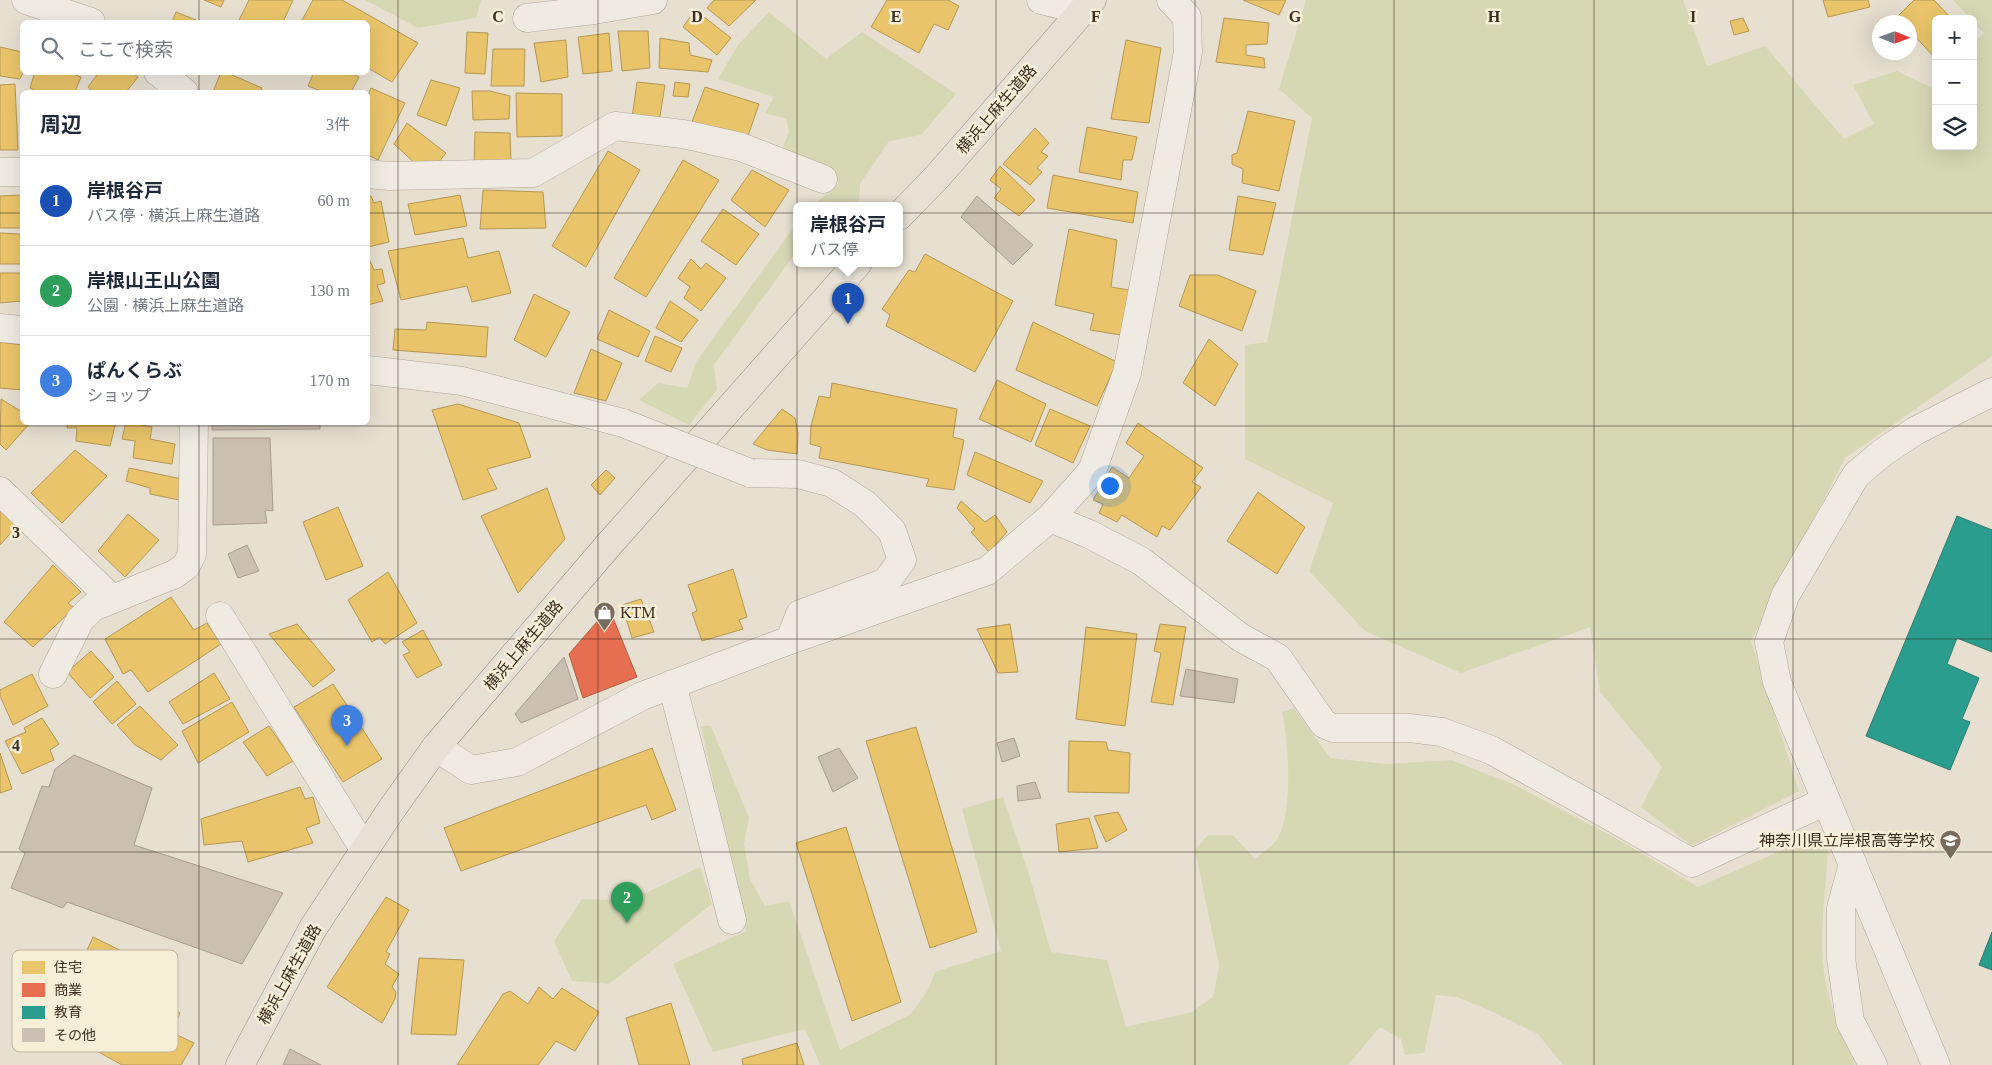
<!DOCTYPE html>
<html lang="ja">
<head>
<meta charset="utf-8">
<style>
	body { margin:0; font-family:"Times New Roman","Noto Sans JP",serif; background:#f2f2f3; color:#1f2937 }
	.controls { position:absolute; right:15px; top:15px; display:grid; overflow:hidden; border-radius:8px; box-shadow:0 5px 20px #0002 }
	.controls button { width:45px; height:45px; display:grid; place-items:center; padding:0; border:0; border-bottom:1px solid #e0e1e3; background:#fff; color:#1f2937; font:25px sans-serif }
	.compass { position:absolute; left:1872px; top:15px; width:45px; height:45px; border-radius:50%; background:#fff; box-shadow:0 5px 20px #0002; rotate:91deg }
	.you { position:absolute; left:1109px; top:485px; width:18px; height:18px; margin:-12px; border:4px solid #fff; border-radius:50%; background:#1a73e8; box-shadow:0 0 0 8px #1a73e833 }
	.badge { display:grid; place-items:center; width:32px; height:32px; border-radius:50%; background:#d93025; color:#fff; font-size:16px; font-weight:700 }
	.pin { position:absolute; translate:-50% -41px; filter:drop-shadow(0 1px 2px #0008) }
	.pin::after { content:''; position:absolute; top:26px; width:18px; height:15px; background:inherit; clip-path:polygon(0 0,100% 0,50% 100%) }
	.popup { position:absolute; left:793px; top:202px; width:110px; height:65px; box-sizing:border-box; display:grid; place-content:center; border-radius:8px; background:#fff; filter:drop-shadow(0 1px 4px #0005); font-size:16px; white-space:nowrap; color:#747a83 }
	.popup b { font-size:19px; color:#1f2937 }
	.popup::after { content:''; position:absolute; left:50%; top:100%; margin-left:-10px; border:10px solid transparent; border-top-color:#fff }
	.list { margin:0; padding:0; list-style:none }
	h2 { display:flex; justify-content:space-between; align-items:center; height:65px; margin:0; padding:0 20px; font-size:21px }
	h2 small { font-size:16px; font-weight:400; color:#747a83 }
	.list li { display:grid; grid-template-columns:32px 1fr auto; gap:15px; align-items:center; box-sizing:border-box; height:90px; padding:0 20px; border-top:1px solid #e0e1e3 }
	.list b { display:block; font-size:19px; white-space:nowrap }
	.list p { margin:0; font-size:16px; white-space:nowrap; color:#747a83 }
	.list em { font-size:16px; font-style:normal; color:#747a83 }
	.icon { flex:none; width:28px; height:28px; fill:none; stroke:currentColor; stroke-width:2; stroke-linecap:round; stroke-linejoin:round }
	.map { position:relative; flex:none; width:1992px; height:1065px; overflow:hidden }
	.search { position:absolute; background:#fff; box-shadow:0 5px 20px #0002; left:20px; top:20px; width:350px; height:55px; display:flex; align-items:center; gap:12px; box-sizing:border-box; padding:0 18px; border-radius:8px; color:#747a83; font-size:19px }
	.panel { position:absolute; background:#fff; box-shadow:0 5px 20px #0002; left:20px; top:90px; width:350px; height:335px; border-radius:8px }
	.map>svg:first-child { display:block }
	.green { fill:#d6d7b3 }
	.homes { fill:#e9c46a; stroke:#b59754 }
	.shops { fill:#e76f51; stroke:#b45c42 }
	.schools { fill:#2a9d8f; stroke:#307c6e }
	.building { fill:#cbbfb2; stroke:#a89c90 }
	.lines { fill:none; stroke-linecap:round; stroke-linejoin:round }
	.minor-casing { stroke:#ada599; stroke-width:29 }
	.primary-casing { stroke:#928b80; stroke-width:29 }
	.minor { stroke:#efebe3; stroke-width:28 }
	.primary { stroke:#e6e1d4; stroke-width:28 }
	.minor-bridge-casing { stroke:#ada599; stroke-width:29; stroke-linecap:butt }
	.minor-bridge { stroke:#efebe3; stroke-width:28 }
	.grid { fill:none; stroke:#3d2e20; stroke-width:1; stroke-opacity:0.55 }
	.labels { text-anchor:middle; stroke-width:5; stroke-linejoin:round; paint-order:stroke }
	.street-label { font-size:16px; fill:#3d2e20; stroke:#f7eed8 }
	.poi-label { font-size:16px; fill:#3d2e20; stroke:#f7eed8; text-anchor:start }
	.key { fill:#f7eed8; stroke:#bfb4a1; stroke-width:1 }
	.key-label { font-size:14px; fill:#3d2e20 }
	.grid-label { font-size:16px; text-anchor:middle; font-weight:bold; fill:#3d2e20; stroke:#f7eed8; stroke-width:5; stroke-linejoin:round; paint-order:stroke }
</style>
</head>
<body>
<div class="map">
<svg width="1992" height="1065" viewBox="0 0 1992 1065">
	<rect width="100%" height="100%" fill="#e7e0d1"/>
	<!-- green -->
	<path class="green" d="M365 0H481L476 18 418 28Z
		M1306 0H1683L1707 66 1765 46 1844 139 1874 124 1853 85 1897 71 1930 87 1936 81V146H1973V44L1984 33 1973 22V19H1971L1953 0H1992V356L1845 458 1751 641 1799 791 1692 846 1641 807 1662 767 1600 692 1590 627 1461 673 1365 631 1309 571 1333 503 1245 459V345L1267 342 1312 118 1279 89Z
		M769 12 826 59 862 32 956 94 921 135 889 141 860 184 859 205H814L839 183 819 168 782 149 789 132 786 119 765 113 774 97 718 79 738 45Z
		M797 223V255H794L714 365 717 390 689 425 639 400 658 383 687 388 696 362Z
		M1294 708 1330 758 1387 764 1451 760 1513 784 1621 841 1698 887 1813 837 1824 839 1828 849C1826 891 1818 937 1825 979 1830 1009 1844 1037 1855 1065H1563L1538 1034 1493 1012 1457 997 1436 995 1424 1053 1405 1055 1401 1039 1380 1027 1348 1065H820L805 1029 713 1052 673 964 746 931 701 726H711L749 818 744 844 750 879 765 906 789 901 840 1050 911 1014 928 990 935 972 1001 951 962 809 1003 797 1029 874 1051 952 1107 960 1126 1027 1192 1012 1213 997 1219 965 1195 850 1208 835H1233L1255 859C1262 853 1273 846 1278 838 1293 810 1289 743 1282 712Z
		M700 867 712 904 609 984 572 981 554 941 582 899 604 900 646 893Z"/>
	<!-- homes -->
	<path class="homes" d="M204 0H224L221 7Z
		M249 0H293L283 22H238Z
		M313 0H342L418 43 392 82 368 68V22H301Z
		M714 0H756L729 26 707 8Z
		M887 0H948L959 6 948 30 934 24 919 53 871 27Z
		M1243 0H1286L1279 15Z
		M1823 0H1868L1870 7 1828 17Z
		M1914 0H1934L1952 19H1936V59L1910 31V22H1902L1897 17Z
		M695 10 731 38 717 55 683 27Z
		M176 12 201 22H172Z
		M1224 18 1269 23 1267 44 1246 45V55L1264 58 1265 68 1216 62Z
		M1743 18 1749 31 1734 35 1730 21Z
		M618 31H648L650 68 622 71Z
		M467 32 488 33 485 74 465 73Z
		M609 33 612 71 583 74 578 37Z
		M660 38 689 43 690 55 712 60 708 72 659 68Z
		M566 40 568 77 541 82 534 43Z
		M1126 40 1161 48 1149 123 1111 119Z
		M0 47 22 52 23 72 20 79 0 76Z
		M493 49H525L524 86H491Z
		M35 72H68L81 77 75 92H40L30 88Z
		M99 72H131L138 77 126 92H93L88 87Z
		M221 72H225L262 88 260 92H213Z
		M314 72H349L359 77 351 92H323L308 86Z
		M431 80 460 88 446 126 417 115Z
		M637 82 665 85 659 122 632 118Z
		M675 82 690 84 688 97 673 96Z
		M15 84 18 150H0V85Z
		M705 87 759 104 747 139 692 122Z
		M371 88 405 103 378 160 368 155V95Z
		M472 91H490L510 96 509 119 473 120Z
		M516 93 562 94V136L517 137Z
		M1248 111 1295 121 1279 191 1242 183 1243 169 1232 164V155L1237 153Z
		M407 123 446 153 434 168 425 161 418 166 394 144Z
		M1087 127 1137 137 1132 160H1123L1121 180 1079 172Z
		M1035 128 1049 143 1041 152 1048 156 1037 168 1042 172 1030 185 1003 164Z
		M475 132 510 133 511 166H474Z
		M608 151 640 170 586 267 552 246Z
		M683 160 719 180 646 297 614 278Z
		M1000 166 1035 200 1019 216 994 198 1001 189 990 180Z
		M752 170 789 190 765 227 731 200Z
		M1053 175 1138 192 1133 223 1047 208Z
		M483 190 543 192 546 228 480 229Z
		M22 195V228H0V196Z
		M460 195 467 226 415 235 408 204Z
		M368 196H371L374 203 381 201 389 242 368 247Z
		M1238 196 1276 203 1263 255 1229 250Z
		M723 209 759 234 736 265 701 241Z
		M1069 229 1117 240 1111 287 1129 290 1121 335 1090 330 1094 314 1055 305Z
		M0 233 20 234 22 264H0Z
		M463 238 468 258 499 251 511 293 472 302 467 286 401 300 388 251Z
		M925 254 1013 301 975 372 886 326 890 315 882 309 909 270 915 272Z
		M691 259 701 269 706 263 726 278 701 311 684 298 690 287 678 278Z
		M368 261H370L374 270 382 269 385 283 377 285 383 301 368 305Z
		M0 273H22V301L0 303Z
		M1190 275H1218L1256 291 1242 331 1179 306Z
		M534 294 570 312 546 357 514 340Z
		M670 301 698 320 681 342 656 328Z
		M609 310 650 331 638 357 597 339Z
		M427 322 488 327 486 357 393 350 395 329 426 330Z
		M1033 322 1117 362 1097 406 1016 370Z
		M655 336 682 348 671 372 645 361Z
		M1209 339 1238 364 1215 406 1183 383Z
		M0 342 22 345V390L0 388Z
		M591 349 622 363 606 401 574 393Z
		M997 380 1046 404 1031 442 979 419Z
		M832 383 957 409 953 437 964 440 954 490 926 486 929 479 819 458 821 447 810 444 811 426 819 396 830 398Z
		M1 399 22 412V422H31L6 450 0 444Z
		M458 404 519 423 531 457 487 469 497 489 463 500 432 410Z
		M782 409 795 418 798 433 797 454 767 450 753 444Z
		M1050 409 1090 426 1073 463 1035 445Z
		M68 422H116L110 446 76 441 77 428H67Z
		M126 422 152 427 150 439 175 444 172 464 133 458 135 441 122 439Z
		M1138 423 1203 468 1192 482 1201 487 1170 530 1162 526 1157 537 1122 515 1117 522 1099 513 1103 504 1093 500 1112 467 1129 478 1144 456 1126 443Z
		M75 450 107 476 62 523 31 493Z
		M975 452 1043 481 1030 503 967 475Z
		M129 468 182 479 179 500 150 494V488L126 481Z
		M606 470 615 478 600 495 591 485Z
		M547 488 565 539 518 593 481 516Z
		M1258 492 1305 527 1277 574 1227 541Z
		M961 501 985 522 995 515 1007 532 989 552 971 532 975 529 957 508Z
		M0 507 18 525 0 545Z
		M338 507 363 566 326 580 303 522Z
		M128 514 159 540 125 577 98 551Z
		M53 565 81 592 68 603 74 608 33 647 4 622Z
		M733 569 747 617 739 620 743 629 702 641 692 613 697 611 688 585Z
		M388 572 417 623 385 644 380 637 372 642 348 600Z
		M171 597 194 630 207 623 221 644 148 692 131 670 123 674 105 639Z
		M641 599 654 632 632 638 622 605Z
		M297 624 335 670 313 687 269 634Z
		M1010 624 1018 672 998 673 977 629Z
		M1160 624 1186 627 1173 705 1151 702 1161 653 1154 651Z
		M1086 627 1137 634 1125 726 1076 719Z
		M423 630 442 665 417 678 403 655 410 652 402 642Z
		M91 651 114 677 90 698 67 672Z
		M214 673 230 699 183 724 169 702Z
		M32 674 48 706 13 725 0 696V690Z
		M117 681 136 704 112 724 93 702Z
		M333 684 382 759 343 782 294 707Z
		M232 702 249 732 198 763 182 731Z
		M140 706 178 745 161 760 135 745 117 725Z
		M42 718 59 744 50 750 54 760 22 774 5 741 26 732 24 728Z
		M269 726 293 761 267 776 243 742Z
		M916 727 977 932 930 948 866 741Z
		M1069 741 1106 742 1108 750 1130 753 1129 793 1068 792Z
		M652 748 676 810 652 820 646 805 461 871 444 828Z
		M0 753 12 789 0 793Z
		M300 787 305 799 313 797 320 823 306 828 313 843 248 862 242 841 204 845 201 819Z
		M1118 812 1127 830 1106 842 1094 816Z
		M1089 818 1098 848 1059 852 1056 824Z
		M846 827 901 1002 852 1021 796 843Z
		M386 897 409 910 386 952 390 954 385 964 399 974 392 987 396 992 395 999 382 1023 327 987Z
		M93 937 146 963 137 986 180 1013 171 1032 194 1043 181 1065H122L52 1026Z
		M419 958 464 960 456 1035 411 1034Z
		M539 987 553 999 562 988 599 1012 575 1051 556 1041 538 1065H457L503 994 510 991 528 1004Z
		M671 1003 690 1065H639L626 1018Z
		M797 1043 804 1065H743L742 1059Z"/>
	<!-- shops -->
	<path class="shops" d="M609 608 637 677 583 698 569 654Z"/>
	<!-- schools -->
	<path class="schools" d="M1957 516 1992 530V652L1957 638 1947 664 1979 678 1962 719 1970 722 1950 770 1866 736Z
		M1992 932V970L1979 965Z"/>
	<!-- building -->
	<path class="building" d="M977 196 1033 245 1013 265 961 217Z
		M212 422H320V429L212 430Z
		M213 438H270L273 511 265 510 267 523 213 525Z
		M247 545 259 571 238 578 228 554Z
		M564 657 578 699 521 723 515 714Z
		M1186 669 1238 679 1234 703 1180 696Z
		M1014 738 1020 756 1002 762 997 743Z
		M839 748 858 778 833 792 818 757Z
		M74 755 152 788 134 845 283 893 242 964 67 902 63 908 11 888 25 853 19 849 42 786 49 787 55 769Z
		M1035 782 1041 798 1018 801 1017 786Z
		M290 1049 321 1065H283Z"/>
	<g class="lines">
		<defs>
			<path id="minor" d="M26 0 91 22
				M1041 0 1082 10
				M527 18 594 10 653 0
				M158 72 184 92
				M0 172H22
				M368 174 389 176 533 173 615 126 683 134 741 147 823 179
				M0 328 22 330
				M368 370 462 381 623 423
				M750 473 798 474 832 483 865 504 892 531 902 560 886 582 800 614 790 640
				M0 491 112 599
				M1050 518 1089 534 1141 561 1240 637 1278 658 1324 724 1333 728H1409L1442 732 1491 750 1594 807 1692 863 1826 801
				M220 616 364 849
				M53 674 80 620 93 607 175 574 186 566 192 554 194 422
				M672 684 704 807 732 920
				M436 747 471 770 517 762 642 696 790 640 987 571 1050 518 1092 471 1127 373 1188 52 1187 17 1171 0
				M1853 864 1841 908V958L1850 1021 1873 1065
				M1936 1065 1777 682 1769 642 1785 596 1856 475 1882 453 1915 431 1992 392"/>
			<path id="primary" d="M899 216 937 177 1092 0
				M240 1065 313 928 391 810 436 747 605 549 858 263"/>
		</defs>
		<!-- minor casing -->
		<use href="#minor" class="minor-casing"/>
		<!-- primary casing -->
		<use href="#primary" class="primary-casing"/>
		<!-- minor -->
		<use href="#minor" class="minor"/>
		<!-- primary -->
		<use href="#primary" class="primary"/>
		<defs>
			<path id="minor-bridge" d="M623 423 750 473"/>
		</defs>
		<!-- minor-bridge casing -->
		<use href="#minor-bridge" class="minor-bridge-casing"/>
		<!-- minor-bridge -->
		<use href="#minor-bridge" class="minor-bridge"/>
	</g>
	<!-- grid -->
	<path class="grid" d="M199 0V22M398 0V1065M598 0V1065M797 0V1065M996 0V1065M1195 0V1065M1394 0V1065M1594 0V1065M1793 0V1065M199 72V92M0 213H22M368 213H1992M199 422V1065M0 426H1992M0 639H1992M0 852H1992"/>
	<!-- icons -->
	<defs>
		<symbol id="shop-pin" viewBox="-11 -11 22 30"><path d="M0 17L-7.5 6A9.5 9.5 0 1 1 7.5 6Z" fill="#786c5e" stroke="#f7eed8"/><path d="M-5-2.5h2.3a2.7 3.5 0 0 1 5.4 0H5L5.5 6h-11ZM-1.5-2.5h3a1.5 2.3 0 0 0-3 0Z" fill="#fff"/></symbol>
		<symbol id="school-pin" viewBox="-11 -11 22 30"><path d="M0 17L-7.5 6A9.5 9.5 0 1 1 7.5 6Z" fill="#786c5e" stroke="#f7eed8"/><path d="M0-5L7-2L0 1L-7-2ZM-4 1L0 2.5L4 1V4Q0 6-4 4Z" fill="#fff"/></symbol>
	</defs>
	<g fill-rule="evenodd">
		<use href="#shop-pin" x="592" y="600" width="25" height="34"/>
		<use href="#school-pin" x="1938" y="828" width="25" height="34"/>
	</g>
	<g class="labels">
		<!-- street labels -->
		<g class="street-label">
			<text transform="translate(996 109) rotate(-49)" y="6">横浜上麻生道路</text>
			<text transform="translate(523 645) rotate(-50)" y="6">横浜上麻生道路</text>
			<text transform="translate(289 974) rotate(-61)" y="6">横浜上麻生道路</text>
		</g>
		<!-- poi labels -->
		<g class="poi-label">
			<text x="620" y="618">KTM</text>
			<text x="1935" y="846" text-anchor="end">神奈川県立岸根高等学校</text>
		</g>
	</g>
	<!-- legend -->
	<rect x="12" y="950" width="166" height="102" rx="8" class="key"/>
	<rect x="22" y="961" width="23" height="13" fill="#e9c46a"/>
	<rect x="22" y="983" width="23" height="14" fill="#e76f51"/>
	<rect x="22" y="1006" width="23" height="13" fill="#2a9d8f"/>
	<rect x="22" y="1028" width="23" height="14" fill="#cbbfb2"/>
	<g class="key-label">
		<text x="54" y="972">住宅</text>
		<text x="54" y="995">商業</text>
		<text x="54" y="1017">教育</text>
		<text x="54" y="1040">その他</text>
	</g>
	<g class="grid-label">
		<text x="498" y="22">C</text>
		<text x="697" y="22">D</text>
		<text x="896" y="22">E</text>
		<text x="1096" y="22">F</text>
		<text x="1295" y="22">G</text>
		<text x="1494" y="22">H</text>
		<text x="1693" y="22">I</text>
		<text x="16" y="538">3</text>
		<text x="16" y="751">4</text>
	</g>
</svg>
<div class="controls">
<button>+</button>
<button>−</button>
<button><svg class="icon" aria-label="layers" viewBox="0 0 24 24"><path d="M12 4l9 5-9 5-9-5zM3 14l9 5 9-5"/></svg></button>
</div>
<svg class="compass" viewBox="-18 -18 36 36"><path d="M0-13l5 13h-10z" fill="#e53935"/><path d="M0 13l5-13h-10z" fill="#747a83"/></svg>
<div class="you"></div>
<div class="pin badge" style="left:848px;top:324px;background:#1a4fb4">1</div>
<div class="popup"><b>岸根谷戸</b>バス停</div>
<div class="pin badge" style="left:627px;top:923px;background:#2e9e5b">2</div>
<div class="pin badge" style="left:347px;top:746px;background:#3f7fe0">3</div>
<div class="search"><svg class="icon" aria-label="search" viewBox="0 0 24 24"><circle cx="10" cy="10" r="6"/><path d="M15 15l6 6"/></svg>ここで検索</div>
<section class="panel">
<h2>周辺<small>3件</small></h2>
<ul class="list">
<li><span class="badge" style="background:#1a4fb4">1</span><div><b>岸根谷戸</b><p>バス停 · 横浜上麻生道路</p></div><em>60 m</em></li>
<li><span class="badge" style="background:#2e9e5b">2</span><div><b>岸根山王山公園</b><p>公園 · 横浜上麻生道路</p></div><em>130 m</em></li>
<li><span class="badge" style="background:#3f7fe0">3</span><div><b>ぱんくらぶ</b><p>ショップ</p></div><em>170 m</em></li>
</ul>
</section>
</div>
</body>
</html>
